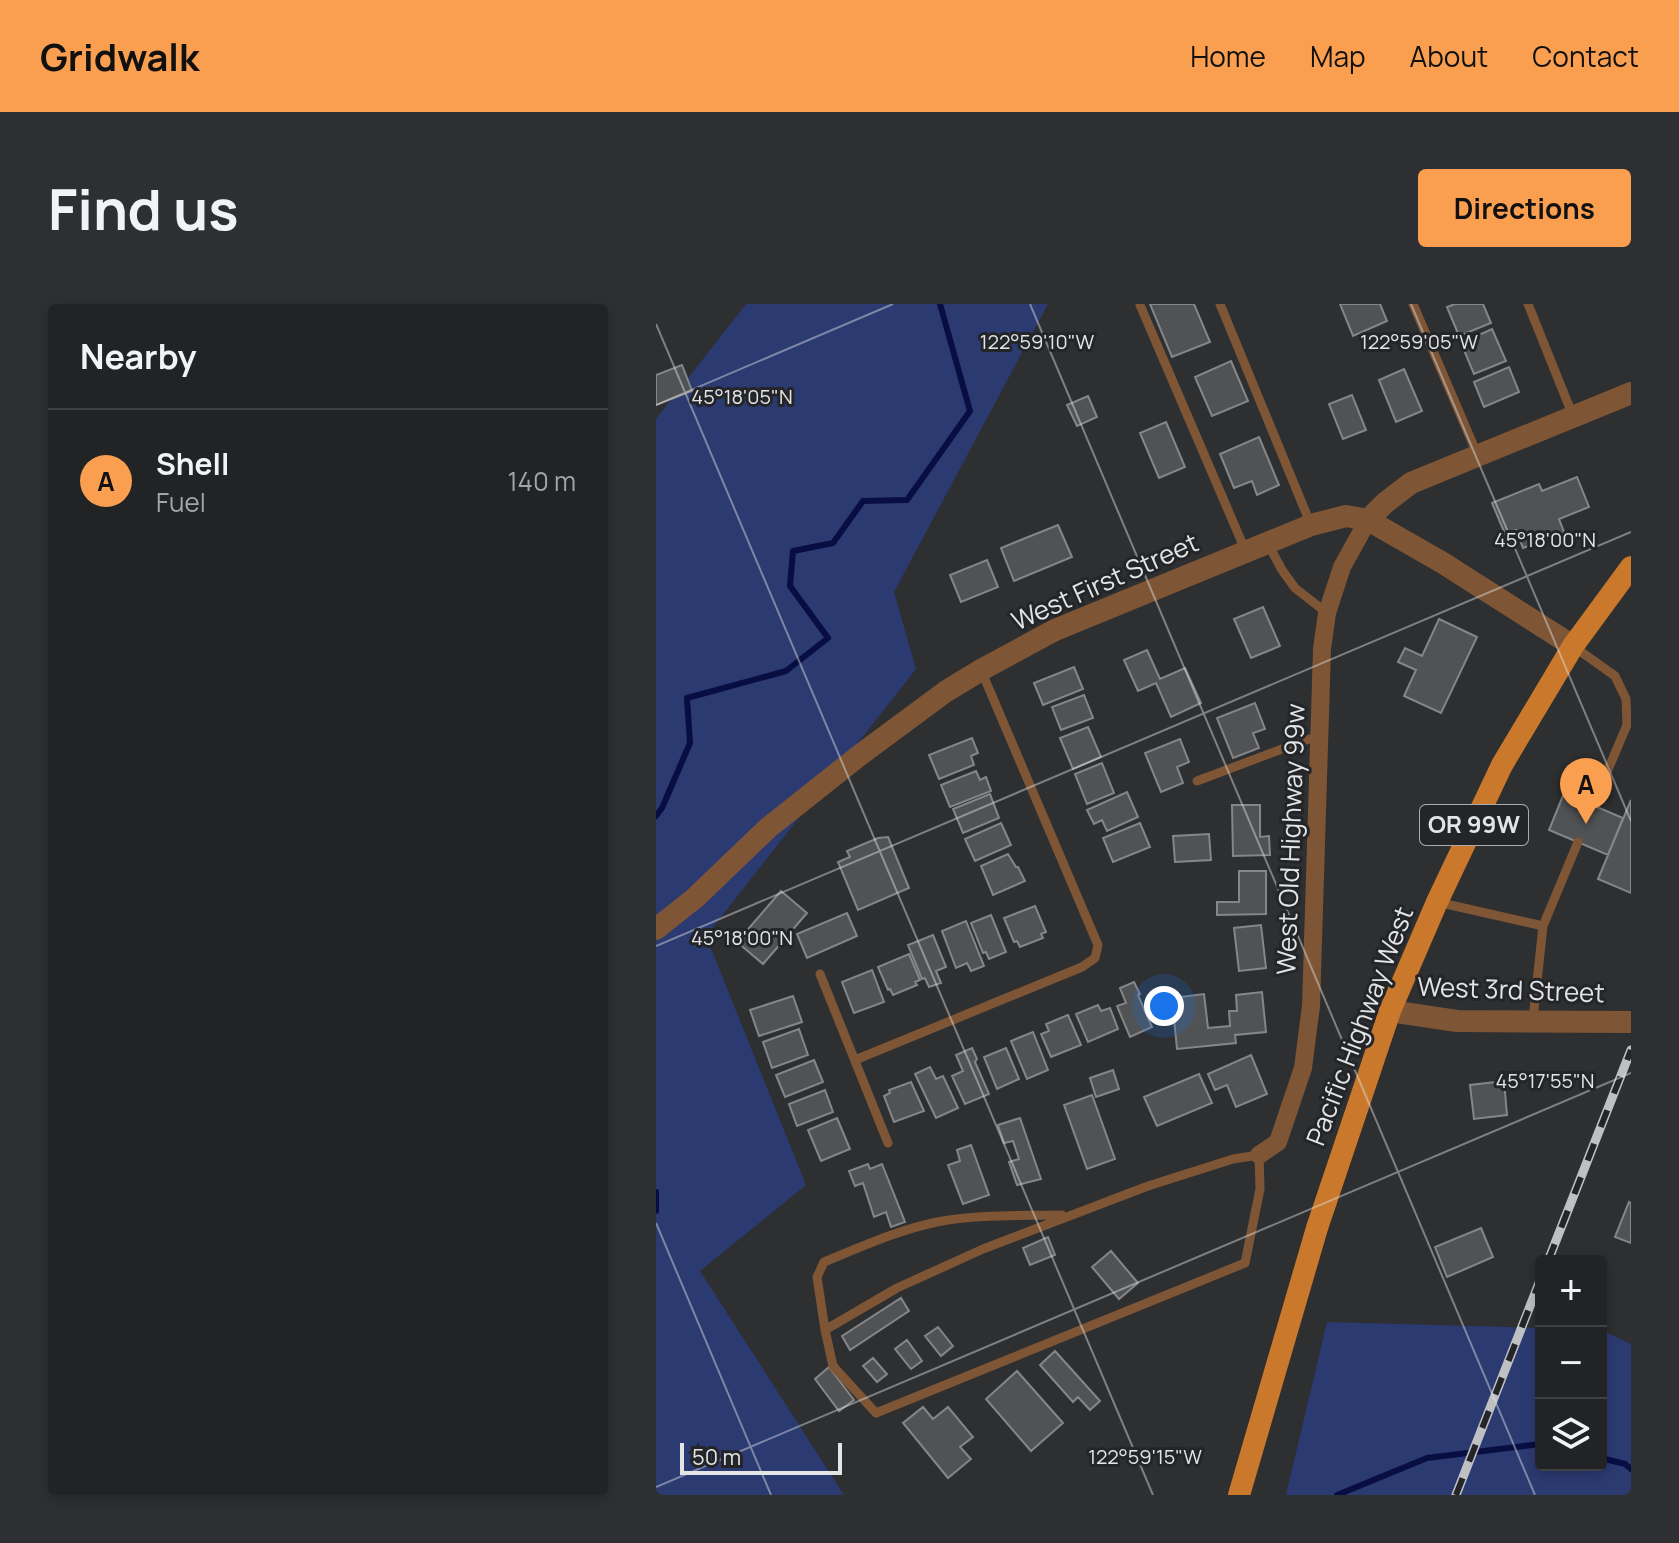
<!DOCTYPE html>
<html lang="en">
<head>
<meta charset="utf-8">
<style>
	body { margin:0; font-family:Manrope,sans-serif; background:#2e2f32; color:#f1f3f6 }
	.controls { position:absolute; right:24px; bottom:24px; display:grid; overflow:hidden; border-radius:8px; box-shadow:0 4px 12px #0003 }
	.controls button { width:72px; height:72px; display:grid; place-items:center; padding:0; border:0; border-bottom:2px solid #3f4042; background:#222325; color:#f1f3f6; font:40px sans-serif }
	.scale { position:absolute; left:24px; bottom:20px; width:162px; box-sizing:border-box; padding-left:8px; border:4px solid #e3e4e5; border-top:0; font-size:22px; line-height:28px; white-space:nowrap; color:#e3e4e5; -webkit-text-stroke:6px #242528; paint-order:stroke }
	.you { position:absolute; left:508px; top:702px; width:28px; height:28px; margin:-20px; border:6px solid #fff; border-radius:50%; background:#1a73e8; box-shadow:0 0 0 12px #1a73e833 }
	.badge { display:grid; place-items:center; width:52px; height:52px; border-radius:50%; background:#fa9f4f; color:#111; font-size:26px; font-weight:700 }
	.pin { position:absolute; translate:-50% -66px; filter:drop-shadow(0 2px 4px #0008) }
	.pin::after { content:''; position:absolute; top:42px; width:28px; height:24px; background:inherit; clip-path:polygon(0 0,100% 0,50% 100%) }
	.list { margin:0; padding:0; list-style:none }
	h2 { display:flex; justify-content:space-between; align-items:center; height:104px; margin:0; padding:0 32px; font-size:34px }
	h2 small { font-size:26px; font-weight:400; color:#a2a4a7 }
	.list li { display:grid; grid-template-columns:52px 1fr auto; gap:24px; align-items:center; box-sizing:border-box; height:144px; padding:0 32px; border-top:2px solid #3f4042 }
	.list b { display:block; font-size:30px; white-space:nowrap }
	.list p { margin:0; font-size:26px; white-space:nowrap; color:#a2a4a7 }
	.list em { font-size:26px; font-style:normal; color:#a2a4a7 }
	.icon { flex:none; width:44px; height:44px; fill:none; stroke:currentColor; stroke-width:2; stroke-linecap:round; stroke-linejoin:round }
	.map { position:relative; flex:none; width:975px; height:1191px; overflow:hidden; border-radius:8px }
	header { display:flex; align-items:center; gap:48px; box-sizing:border-box; height:112px; padding:0 40px; background:#fa9f4f; color:#111 }
	header strong { font-size:38px }
	nav { display:flex; gap:44px; margin-inline-start:auto; font-size:28px }
	.intro { display:flex; align-items:center; justify-content:space-between; box-sizing:border-box; height:192px; padding:0 48px }
	h1 { margin:0; font-size:56px }
	.button { padding:20px 36px; border-radius:8px; background:#fa9f4f; color:#111; font-size:28px; font-weight:700 }
	main { display:flex; gap:48px; padding:0 48px }
	aside { flex:1; background:#222325; border-radius:8px; box-shadow:0 4px 12px #0003 }
	.map>svg:first-child { display:block }
	.green { fill:#2c3a72 }
	.lines { fill:none; stroke-linecap:round; stroke-linejoin:round }
	.stream { stroke:#080d42; stroke-width:6 }
	.building { fill:#515254; stroke:#858689; stroke-width:2 }
	.service { stroke:#7e5535; stroke-width:9 }
	.minor { stroke:#7e5535; stroke-width:18 }
	.tertiary { stroke:#7e5535; stroke-width:22 }
	.primary { stroke:#ca782b; stroke-width:22 }
	.rail-casing { stroke:#bfc0c2; stroke-width:9 }
	.rail { stroke:#242528; stroke-width:6; stroke-dasharray:18; stroke-linecap:butt }
	.ticks { fill:none; stroke:#e3e4e5; stroke-width:2; stroke-opacity:0.45 }
	.labels { text-anchor:middle; stroke-width:6; stroke-linejoin:round; paint-order:stroke }
	.shield { fill:#242528; stroke:#aaabac; stroke-width:2 }
	.shield-label { font-size:24px; font-weight:bold; fill:#e3e4e5 }
	.street-label { font-size:26px; fill:#e3e4e5; stroke:#242528 }
	.ticks-label { font-size:20px; text-anchor:middle; fill:#e3e4e5; stroke:#242528; stroke-width:6; stroke-linejoin:round; paint-order:stroke }
</style>
</head>
<body>
<header>
<strong>Gridwalk</strong>
<nav><a>Home</a><a>Map</a><a>About</a><a>Contact</a></nav>
</header>
<div class="intro"><h1>Find us</h1><a class="button">Directions</a></div>
<main>
<aside>
<h2>Nearby<small></small></h2>
<ul class="list">
<li><span class="badge">A</span><div><b>Shell</b><p>Fuel</p></div><em>140 m</em></li>
</ul>
</aside>
<div class="map">
<svg width="975" height="1191" viewBox="0 0 975 1191">
	<rect width="100%" height="100%" fill="#2e2f31"/>
	<!-- green -->
	<path class="green" d="M90 0H392L238 288 260 365 50 632 150 881 44 967 188 1191H0V115Z
		M671 1018 885 1024V1161H945V1026L975 1040V1191H630Z"/>
	<g class="lines">
		<!-- stream -->
		<path class="stream" d="M0 512 6 504 34 439 31 394 130 367 172 334 134 282 137 247 177 239 207 197 251 196 314 107 284 0
			M0 888V907
			M945 1154 969 1160 975 1165
			M681 1191 771 1154 885 1140"/>
	</g>
	<!-- building -->
	<path class="building" d="M494 0H538L554 38 516 53Z
		M684 0H724L731 17 697 32Z
		M799 0H827L835 19 803 32 791 3Z
		M836 25 850 57 818 70 805 39Z
		M575 57 592 97 556 112 539 73Z
		M26 61 36 87 0 101V71Z
		M853 63 863 88 828 103 818 78Z
		M748 65 766 107 740 118 723 76Z
		M696 91 710 126 687 135 673 100Z
		M432 92 441 113 421 122 411 101Z
		M510 118 529 163 503 174 484 129Z
		M603 133 623 181 601 191 596 177 578 184 564 150Z
		M921 173 933 203 903 215 908 228 867 244 860 226 849 230 836 199 883 180 886 187Z
		M402 221 416 253 358 277 345 244Z
		M331 256 342 283 305 298 294 271Z
		M607 303 624 342 595 354 578 315Z
		M783 315 821 333 785 409 748 392 760 366 742 358 749 344 766 352Z
		M491 346 504 375 529 364 545 399 515 413 500 379 482 387 468 356Z
		M418 363 427 385 387 401 378 379Z
		M428 391 437 414 405 426 396 403Z
		M599 399 609 425 597 429 603 444 577 454 561 414Z
		M432 423 445 453 417 465 404 434Z
		M316 434 322 449 315 452 318 461 283 475 273 451Z
		M524 435 533 458 521 463 527 479 505 488 489 449Z
		M446 459 458 489 431 500 419 470Z
		M320 467 324 476 330 473 335 487 294 503 285 481Z
		M471 488 482 513 451 527 446 516 438 520 431 506Z
		M908 489 967 514 952 551 893 526Z
		M334 490 343 514 307 529 297 505Z
		M975 496V589L942 575Z
		M576 501H604V533L613 532 614 551 577 552Z
		M345 519 355 541 319 557 309 535Z
		M484 519 494 543 457 558 447 534Z
		M553 530 555 556 519 558 517 532Z
		M232 533 253 584 202 606 182 558 194 553 191 547 222 534Z
		M352 550 360 563H362L369 577 337 591 325 562Z
		M583 567H610V610L561 611V598H583Z
		M125 587 151 609 107 660 81 638Z
		M379 602 390 628 385 630 387 634 364 643 361 637 358 638 348 614Z
		M191 609 201 632 151 654 141 630Z
		M335 611 350 648 333 655 330 648 327 649 315 619Z
		M310 617 328 662 315 667 311 659 300 664 286 627Z
		M605 621 610 664 583 667 578 624Z
		M277 631 290 663 280 667 285 679 273 683 269 674 266 675 252 641Z
		M253 650 264 676 259 678 261 681 237 691 234 685 232 686 222 663Z
		M216 666 228 698 198 709 186 678Z
		M478 678 484 690 482 691 496 723 474 733 461 702 470 699 464 684Z
		M606 688 610 728 579 731 580 739 521 745 516 694 548 690 552 724 574 722 573 707H581L580 691Z
		M137 692 146 718 103 732 94 706Z
		M442 701 445 707 454 704 462 725 432 738 420 710Z
		M412 711 425 741 395 753 385 730 393 727 390 720Z
		M143 725 152 751 116 764 107 738Z
		M377 728 392 766 371 775 355 737Z
		M316 744 321 755 319 758 333 790 309 800 296 772 307 767 300 751Z
		M350 744 363 775 341 785 328 753Z
		M595 751 611 790 580 803 571 781 559 786 552 770Z
		M158 756 167 778 129 793 120 771Z
		M274 763 280 775 287 772 302 804 280 814 259 770Z
		M457 766 463 785 440 793 434 774Z
		M543 770 556 799 501 822 488 793Z
		M848 777 851 811 818 815 814 781Z
		M255 778 268 807 238 818 228 792 234 789 233 786Z
		M169 786 177 808 141 822 133 800Z
		M436 791 459 855 431 865 408 801Z
		M181 814 194 845 165 857 152 826Z
		M364 814 385 875 361 881 353 858 363 855 357 837 348 839 342 821Z
		M315 841 333 891 307 900 292 861 304 857 301 846Z
		M212 860 214 865 226 860 249 918 235 923 230 908 218 913 207 879 199 882 193 867Z
		M973 898 975 899V939L959 933Z
		M825 924 837 953 791 973 779 943Z
		M392 933 399 951 374 961 367 944Z
		M455 947 482 979 463 995 436 963Z
		M245 994 253 1007 194 1046 186 1032Z
		M282 1023 297 1042 285 1052 269 1032Z
		M251 1036 266 1057 255 1065 239 1045Z
		M399 1047 444 1097 434 1106 422 1093 417 1098 384 1061Z
		M217 1054 231 1070 221 1078 207 1062Z
		M173 1063 198 1096 183 1107 159 1075Z
		M361 1067 407 1119 375 1147 330 1095Z
		M267 1103 277 1115 292 1103 317 1133 304 1143 315 1155 292 1174 247 1119Z"/>
	<g class="lines">
		<!-- service -->
		<path class="service" d="M564 0 655 221
			M757 0 822 152
			M872 0 917 112
			M484 1 590 248
			M612 240 626 266 639 284 671 309
			M917 342 959 372 970 395 971 421 937 501
			M541 477 647 437 664 432
			M781 598 887 622
			M164 670 232 839
			M877 715 887 622 922 538
			M199 756 426 663 439 654 442 641 325 366
			M603 851 604 885 589 959 220 1109 177 1062 169 1026 241 984 327 945 492 882 577 855Z
			M169 1026 161 973 168 958C205 943 242 926 281 918 321 910 365 912 406 911"/>
		<!-- minor -->
		<path class="minor" d="M603 851 622 838 647 764 655 702 666 345 671 309 686 263 712 216"/>
		<!-- tertiary -->
		<path class="tertiary" d="M712 216 729 199 755 179 975 89
			M0 625 39 594 112 524 204 451 289 388 325 366 399 326 655 221 690 212 712 216 787 259 917 342
			M734 707 801 717 975 718"/>
		<!-- primary -->
		<path class="primary" d="M583 1191 661 924 734 707 781 598 846 461 917 342 975 263"/>
		<defs>
			<path id="rail" d="M892 957 975 746
				M800 1191 885 974"/>
		</defs>
		<!-- rail casing -->
		<use href="#rail" class="rail-casing"/>
		<!-- rail -->
		<use href="#rail" class="rail"/>
	</g>
	<!-- ticks -->
	<path class="ticks" d="M374 0 879 1191M755 0 975 517M0 20 497 1191M0 101 237 0M0 642 975 228M0 919 115 1191M0 1183 975 769"/>
	<g class="labels">
		<!-- shield labels -->
		<rect class="shield" x="764" y="501" width="108" height="40" rx="6"/>
		<g class="shield-label">
			<text x="818" y="529">OR 99W</text>
		</g>
		<!-- street labels -->
		<g class="street-label">
			<text transform="translate(449 278) rotate(-24)" y="9">West First Street</text>
			<text transform="translate(635 535) rotate(-88)" y="9">West Old Highway 99w</text>
			<text transform="translate(855 686) rotate(2)" y="9">West 3rd Street</text>
			<text transform="translate(704 722) rotate(-69)" y="9">Pacific Highway West</text>
		</g>
	</g>
	<g class="ticks-label">
		<text x="381" y="45">122°59'10"W</text>
		<text x="763" y="45">122°59'05"W</text>
		<text x="86" y="100">45°18'05"N</text>
		<text x="889" y="243">45°18'00"N</text>
		<text x="86" y="641">45°18'00"N</text>
		<text x="889" y="784">45°17'55"N</text>
		<text x="489" y="1160">122°59'15"W</text>
	</g>
</svg>
<div class="controls">
<button>+</button>
<button>−</button>
<button><svg class="icon" aria-label="layers" viewBox="0 0 24 24"><path d="M12 4l9 5-9 5-9-5zM3 14l9 5 9-5"/></svg></button>
</div>
<div class="scale">50 m</div>
<div class="you"></div>
<div class="pin badge" style="left:930px;top:520px">A</div>
</div>
</main>
</body>
</html>
